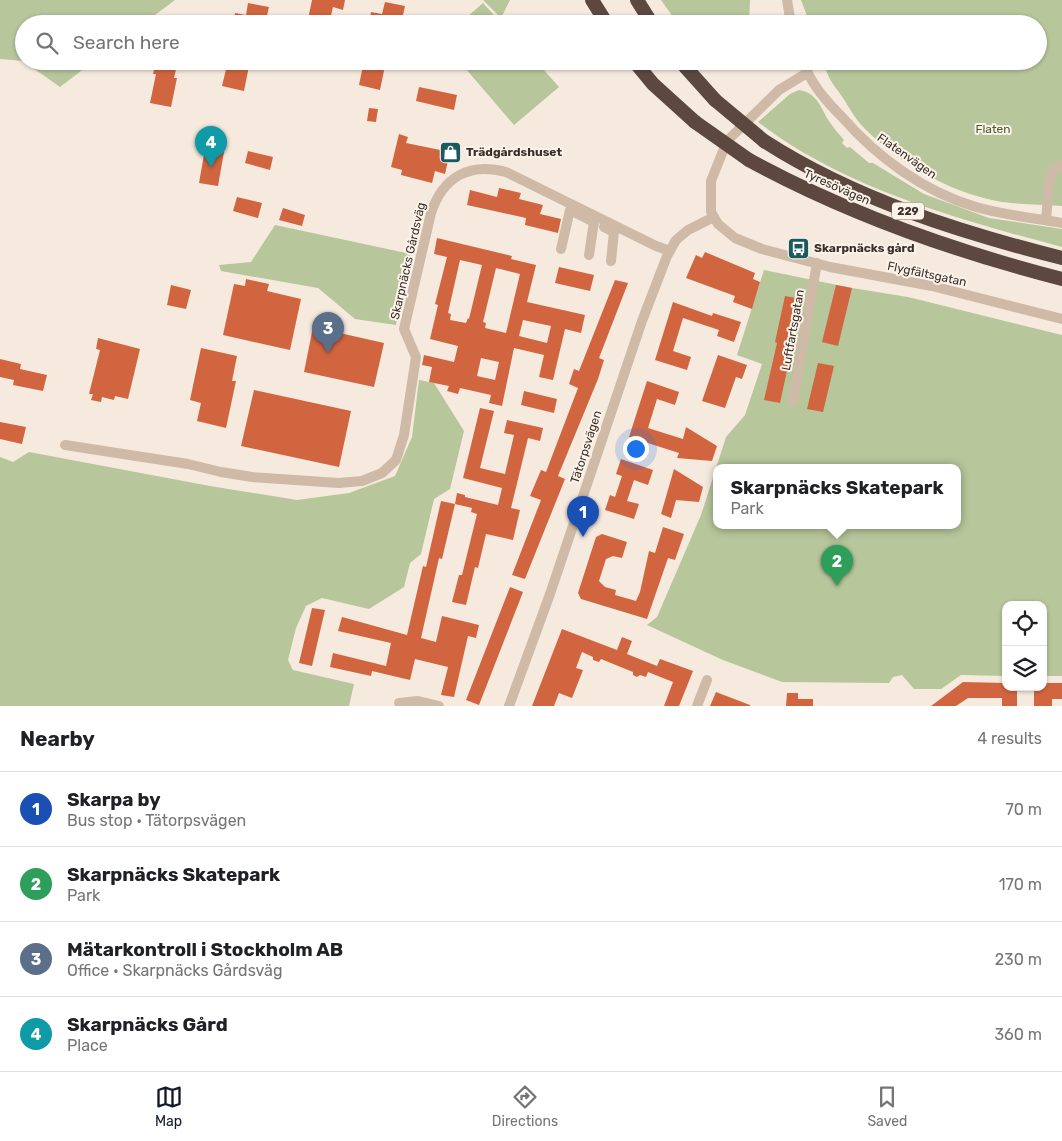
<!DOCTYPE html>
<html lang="en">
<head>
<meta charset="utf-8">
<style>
	body { margin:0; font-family:Rubik,sans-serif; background:#f6f6f6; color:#202124 }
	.controls { position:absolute; right:15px; bottom:15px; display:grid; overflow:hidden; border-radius:10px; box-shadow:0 1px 4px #0004 }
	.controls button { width:45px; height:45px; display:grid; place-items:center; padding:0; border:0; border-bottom:1px solid #e0e0e0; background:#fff; color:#202124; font:25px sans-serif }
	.you { position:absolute; left:635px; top:448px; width:18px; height:18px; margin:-12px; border:4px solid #fff; border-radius:50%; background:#1a73e8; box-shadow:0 0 0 8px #1a73e833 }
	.badge { display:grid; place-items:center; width:32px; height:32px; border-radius:50%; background:#111827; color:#fff; font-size:16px; font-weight:700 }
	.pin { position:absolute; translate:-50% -41px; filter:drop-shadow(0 1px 2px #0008) }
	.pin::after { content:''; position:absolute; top:26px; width:18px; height:15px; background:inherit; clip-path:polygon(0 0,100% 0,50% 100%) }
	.popup { position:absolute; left:713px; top:464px; width:248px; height:65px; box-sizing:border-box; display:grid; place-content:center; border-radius:10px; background:#fff; filter:drop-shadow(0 1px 4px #0005); font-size:16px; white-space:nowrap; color:#757577 }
	.popup b { font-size:19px; color:#202124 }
	.popup::after { content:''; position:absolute; left:50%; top:100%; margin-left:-10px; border:10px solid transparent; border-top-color:#fff }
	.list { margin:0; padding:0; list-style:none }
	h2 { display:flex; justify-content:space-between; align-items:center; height:65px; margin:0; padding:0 20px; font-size:21px }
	h2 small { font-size:16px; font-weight:400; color:#757577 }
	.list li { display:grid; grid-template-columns:32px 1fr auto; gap:15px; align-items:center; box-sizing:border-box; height:75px; padding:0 20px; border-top:1px solid #e0e0e0 }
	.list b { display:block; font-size:19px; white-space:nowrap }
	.list p { margin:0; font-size:16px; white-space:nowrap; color:#757577 }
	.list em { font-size:16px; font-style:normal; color:#757577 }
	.icon { flex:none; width:28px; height:28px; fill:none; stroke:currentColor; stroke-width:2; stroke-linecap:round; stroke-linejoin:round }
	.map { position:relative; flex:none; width:1062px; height:706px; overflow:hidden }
	.search { position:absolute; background:#fff; box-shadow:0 1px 4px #0004; left:15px; right:15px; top:15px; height:55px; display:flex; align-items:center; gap:12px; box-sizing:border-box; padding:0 18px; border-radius:28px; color:#757577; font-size:19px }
	.sheet { height:365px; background:#fff }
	nav { display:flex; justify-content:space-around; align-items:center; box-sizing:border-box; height:70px; border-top:1px solid #e0e0e0; background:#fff; font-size:14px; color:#757577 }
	nav a { display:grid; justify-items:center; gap:2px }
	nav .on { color:#111827 }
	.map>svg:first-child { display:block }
	.green { fill:#b7c69b; fill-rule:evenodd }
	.building { fill:#d1653f; fill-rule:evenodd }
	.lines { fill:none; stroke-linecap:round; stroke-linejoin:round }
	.minor { stroke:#cfbaa8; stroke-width:10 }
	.highway { stroke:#5c483f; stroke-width:14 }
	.highway-bridge { stroke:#5c483f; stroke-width:14 }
	.labels { text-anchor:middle; stroke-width:4; stroke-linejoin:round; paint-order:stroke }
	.shield { fill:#fcf4eb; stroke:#756a63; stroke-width:1 }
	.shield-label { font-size:11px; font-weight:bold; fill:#3b2f29 }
	.park-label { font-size:12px; fill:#485b2a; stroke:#fcf4eb }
	.poi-label { font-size:12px; font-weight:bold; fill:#3b2f29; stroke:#fcf4eb; text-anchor:start }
	.street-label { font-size:12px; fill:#3b2f29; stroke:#fcf4eb }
</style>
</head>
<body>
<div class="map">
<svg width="1062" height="706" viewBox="0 0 1062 706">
	<rect width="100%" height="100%" fill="#f5eadd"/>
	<!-- green -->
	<path class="green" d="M0 0H175L143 24H24V61H94L60 87 23 61 0 59Z
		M483 0H510L501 18Z
		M661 0H750L749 24H678Z
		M801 0H1062V206C1041 204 1018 205 997 201 947 191 901 164 865 129 856 120 850 109 843 98 833 83 827 79 824 61H1038V24H810Z
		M483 3 502 24H459Z
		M459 61H536L559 87 514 125Z
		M799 90C819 93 821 110 831 124 835 130 840 135 844 140L842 143 847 148 850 147 869 163H873L924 194 989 218 1062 229V247C960 220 843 188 758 122L790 94Z
		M275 225 411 254 396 325 355 319 318 288 221 271 219 265 251 262Z
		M764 270 852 288 908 297 1062 335V676H1043V605H1006V676L961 675 941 689H914L902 675 893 677 889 683 782 682 723 660 647 625 657 617 701 515 726 437 745 415 762 364 737 355ZM717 467H957V525H717Z
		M419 380 434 383 464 431 450 489 434 499 421 554 410 563 404 587 369 609 322 598 306 606 296 628 288 660 293 670 354 684 349 706H0V457L13 462 29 452 210 486 297 500 349 493 395 476 412 437Z"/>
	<!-- building -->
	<path class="building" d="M312 0H345L343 10 333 7 329 24H307Z
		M385 2 405 6 401 24H369L371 12 382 14Z
		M248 3 269 7 265 24H233L235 13 246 15Z
		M156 61H178L174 78H177L171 107 150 103 156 74H153Z
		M228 61H250L244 91 222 86Z
		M298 61H324L323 70 298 65Z
		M364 61H386L380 90 359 85Z
		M419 87 457 95 454 110 416 101Z
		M369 108 378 109 376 122 367 121Z
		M399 134 408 137 406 143 450 152 445 174 435 171 432 183 401 175 402 170 391 167Z
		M205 149 224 152 218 186 199 183Z
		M248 151 273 157 270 170 245 163Z
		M499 188 521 193 519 199 543 205 540 214 561 219 558 233 525 225 526 218 467 205 470 190 497 197Z
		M237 197 262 203 258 218 233 211Z
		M283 208 305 215 302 226 279 220Z
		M437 238 512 256 511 259 536 265 527 302 585 315 581 333 565 329 553 380 539 377 544 355 514 348 502 406 489 403 491 395 460 388 458 394 447 391 449 386 429 382 432 367 422 365 424 355 454 362 458 346 430 339 438 305 435 304 447 257 434 254ZM460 260 482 265 469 319 468 318 466 323 450 320 451 314 448 313ZM496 268 520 274 506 333 485 328 486 323 483 322ZM523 320 551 326 547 343 519 336ZM481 358 499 362 495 380 477 376Z
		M705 252 755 273 753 279 760 282 752 309 733 302 735 296 686 278 696 255 702 258Z
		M559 267 594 275 590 291 555 283Z
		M246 279 269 284 267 291 301 299 290 350 223 335 234 284 245 286Z
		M615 280 628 283 599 358 604 360 598 379 558 476 565 479 525 579 512 575 541 500 530 496 541 470 546 472 578 388 569 384 574 369 579 371Z
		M171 285 191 290 186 309 167 305Z
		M836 285 852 288 838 346 822 342Z
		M785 296 801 299 788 356 790 357 780 403 764 400 777 343 775 342Z
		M673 302 712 316 713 313 741 322 734 342 717 336 719 330 683 318 673 351 691 357 687 370 655 360Z
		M313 327 384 343 374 387 304 372Z
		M98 338 140 349 128 399 115 396 114 400 102 397 101 402 91 400 93 394H89L100 350 96 349Z
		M201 348 237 356 232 381H236L226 428 197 421 201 403 190 400Z
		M718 355 747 365 742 379 736 377 725 408 702 401Z
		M0 359 21 364 20 369 47 375 43 391 13 385 14 380 0 377Z
		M818 363 834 366 823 412 807 409Z
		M647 381 679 392 675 405 657 399 648 428 683 439 686 427 717 446 712 461 677 458 679 453 629 437Z
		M254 390 351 411 339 467 241 446Z
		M524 391 557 399 554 413 521 405Z
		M480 408 494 411 480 468 505 474 514 435 504 433 507 420 543 428 540 441 528 438 511 508 520 510 513 540 486 534 478 568 475 567 466 605 452 602 459 575H462L477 514 471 512 472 508 455 504 457 493 465 495V497L498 505 502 488 463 478Z
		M0 422 26 427 22 444 0 439Z
		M621 459 653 470 648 485 634 480 627 501 639 504 634 519 605 510 610 495 615 497 622 476 616 474Z
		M674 469 703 487 699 502 676 500 671 518 661 514Z
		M441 501 455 504 442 559 439 558 421 638 436 642 442 616 479 625 476 638 468 636 454 697 441 695 448 667 415 659 410 680 372 671 371 676 330 667 333 653 386 666 391 643 338 631 342 617 407 635 423 566 426 567Z
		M663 527 684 534 675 560 668 558 647 619 581 599 578 593 596 537 602 534 627 542 622 558 613 556 606 559 599 581 605 587 616 590 615 595 636 601 640 592 649 551 655 553Z
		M510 587 523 592 479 705 466 700Z
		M312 608 325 610 312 666 299 663Z
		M562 629 617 650 622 637 632 641 627 654 657 666 660 659 693 671 679 706H664L673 682 648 672 646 677 640 675 637 677 633 675V672L601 659 599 662 593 660V657L582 652 576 668 583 670 572 698 559 693 554 706H532Z
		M963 682 1006 683V687H1017V706H1002V698H968L956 706H931Z
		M1043 683H1062V699H1052V706H1034V687H1043Z
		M716 692 750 705V706H710Z
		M787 693H798V699H813V706H786Z"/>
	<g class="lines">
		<!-- minor -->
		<path class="minor" d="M787 0 791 24
			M803 61C810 83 826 101 842 117 877 157 924 192 976 207 1003 215 1034 218 1062 223
			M807 73 779 90 727 141 711 181V212L718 224 735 238 762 249 830 267 932 286 1062 319
			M1046 220 1049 185 1052 171 1062 165
			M604 227 614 232 611 261
			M561 249 570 210 594 222 589 255
			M793 401 817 263
			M65 445 188 464 221 472 252 477 339 483 362 481 382 473 396 460 404 435 416 357 404 329 431 213C443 177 469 162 506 172L656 246 670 251
			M399 703 418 701 439 706
			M509 706 550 594 642 321 667 256 676 240 688 230 714 217
			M697 706 707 680"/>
		<!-- highway -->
		<path class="highway" d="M592 0 607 24
			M637 0 652 24
			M634 61 653 84 695 122
			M680 61 715 100
			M764 141C854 199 959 232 1062 258
			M749 160C848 214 953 251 1062 279"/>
		<!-- highway-bridge -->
		<path class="highway-bridge" d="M715 100 764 141
			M695 122 749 160"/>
	</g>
	<!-- icons -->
	<defs>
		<symbol id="shop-square" viewBox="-11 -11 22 22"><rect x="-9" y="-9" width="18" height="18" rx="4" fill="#1a5b61" stroke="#fcf4eb"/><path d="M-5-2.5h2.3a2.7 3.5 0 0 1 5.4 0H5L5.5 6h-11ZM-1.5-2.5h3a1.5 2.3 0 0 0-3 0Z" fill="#fff"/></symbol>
		<symbol id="bus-square" viewBox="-11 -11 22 22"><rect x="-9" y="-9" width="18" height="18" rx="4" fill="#1a5b61" stroke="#fcf4eb"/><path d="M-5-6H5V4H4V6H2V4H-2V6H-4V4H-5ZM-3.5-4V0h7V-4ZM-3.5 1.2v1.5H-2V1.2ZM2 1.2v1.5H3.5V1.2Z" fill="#fff"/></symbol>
	</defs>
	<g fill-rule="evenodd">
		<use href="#shop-square" x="438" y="140" width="25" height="25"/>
		<use href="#bus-square" x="786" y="236" width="25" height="25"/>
	</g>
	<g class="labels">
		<!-- shield labels -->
		<rect class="shield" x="892" y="202.5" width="32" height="17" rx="4"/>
		<g class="shield-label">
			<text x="908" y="215">229</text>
		</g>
		<!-- park labels -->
		<g class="park-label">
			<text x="993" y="133">Flaten</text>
		</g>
		<!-- poi labels -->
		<g class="poi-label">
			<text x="466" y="156">Trädgårdshuset</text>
			<text x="814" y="252">Skarpnäcks gård</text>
		</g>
		<!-- street labels -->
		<g class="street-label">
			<text transform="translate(907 156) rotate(35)" y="4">Flatenvägen</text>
			<text transform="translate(837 187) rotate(24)" y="4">Tyresövägen</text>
			<text transform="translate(408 261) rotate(-77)" y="4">Skarpnäcks Gårdsväg</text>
			<text transform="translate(927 274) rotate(12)" y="4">Flygfältsgatan</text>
			<text transform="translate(793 330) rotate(-80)" y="4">Luftfartsgatan</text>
			<text transform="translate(586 447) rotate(-72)" y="4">Tätorpsvägen</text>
		</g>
	</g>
</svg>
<div class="controls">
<button><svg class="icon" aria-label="locate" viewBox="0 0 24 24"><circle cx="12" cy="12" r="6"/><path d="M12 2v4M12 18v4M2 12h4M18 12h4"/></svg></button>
<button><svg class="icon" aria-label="layers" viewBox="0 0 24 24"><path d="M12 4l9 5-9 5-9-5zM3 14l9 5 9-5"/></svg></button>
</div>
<div class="you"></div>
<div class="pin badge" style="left:583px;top:537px;background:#1a4fb4">1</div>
<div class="pin badge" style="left:837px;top:586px;background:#2e9e5b">2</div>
<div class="popup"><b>Skarpnäcks Skatepark</b>Park</div>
<div class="pin badge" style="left:328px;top:353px;background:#5c6f8a">3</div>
<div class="pin badge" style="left:211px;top:167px;background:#0f9aa8">4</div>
<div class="search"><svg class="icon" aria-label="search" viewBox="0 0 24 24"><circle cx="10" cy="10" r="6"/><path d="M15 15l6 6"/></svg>Search here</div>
</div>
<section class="sheet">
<h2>Nearby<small>4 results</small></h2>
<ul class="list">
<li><span class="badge" style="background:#1a4fb4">1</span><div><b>Skarpa by</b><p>Bus stop · Tätorpsvägen</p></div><em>70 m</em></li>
<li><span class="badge" style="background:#2e9e5b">2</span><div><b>Skarpnäcks Skatepark</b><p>Park</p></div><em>170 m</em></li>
<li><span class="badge" style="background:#5c6f8a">3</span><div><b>Mätarkontroll i Stockholm AB</b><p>Office · Skarpnäcks Gårdsväg</p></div><em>230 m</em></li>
<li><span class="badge" style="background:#0f9aa8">4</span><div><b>Skarpnäcks Gård</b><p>Place</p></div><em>360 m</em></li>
</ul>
</section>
<nav>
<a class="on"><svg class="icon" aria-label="map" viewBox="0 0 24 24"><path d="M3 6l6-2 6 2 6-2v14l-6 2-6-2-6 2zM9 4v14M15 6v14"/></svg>Map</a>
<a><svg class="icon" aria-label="directions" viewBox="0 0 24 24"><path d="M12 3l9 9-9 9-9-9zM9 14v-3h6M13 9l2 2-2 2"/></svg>Directions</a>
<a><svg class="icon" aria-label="saved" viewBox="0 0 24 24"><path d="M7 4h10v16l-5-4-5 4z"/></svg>Saved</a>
</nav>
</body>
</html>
